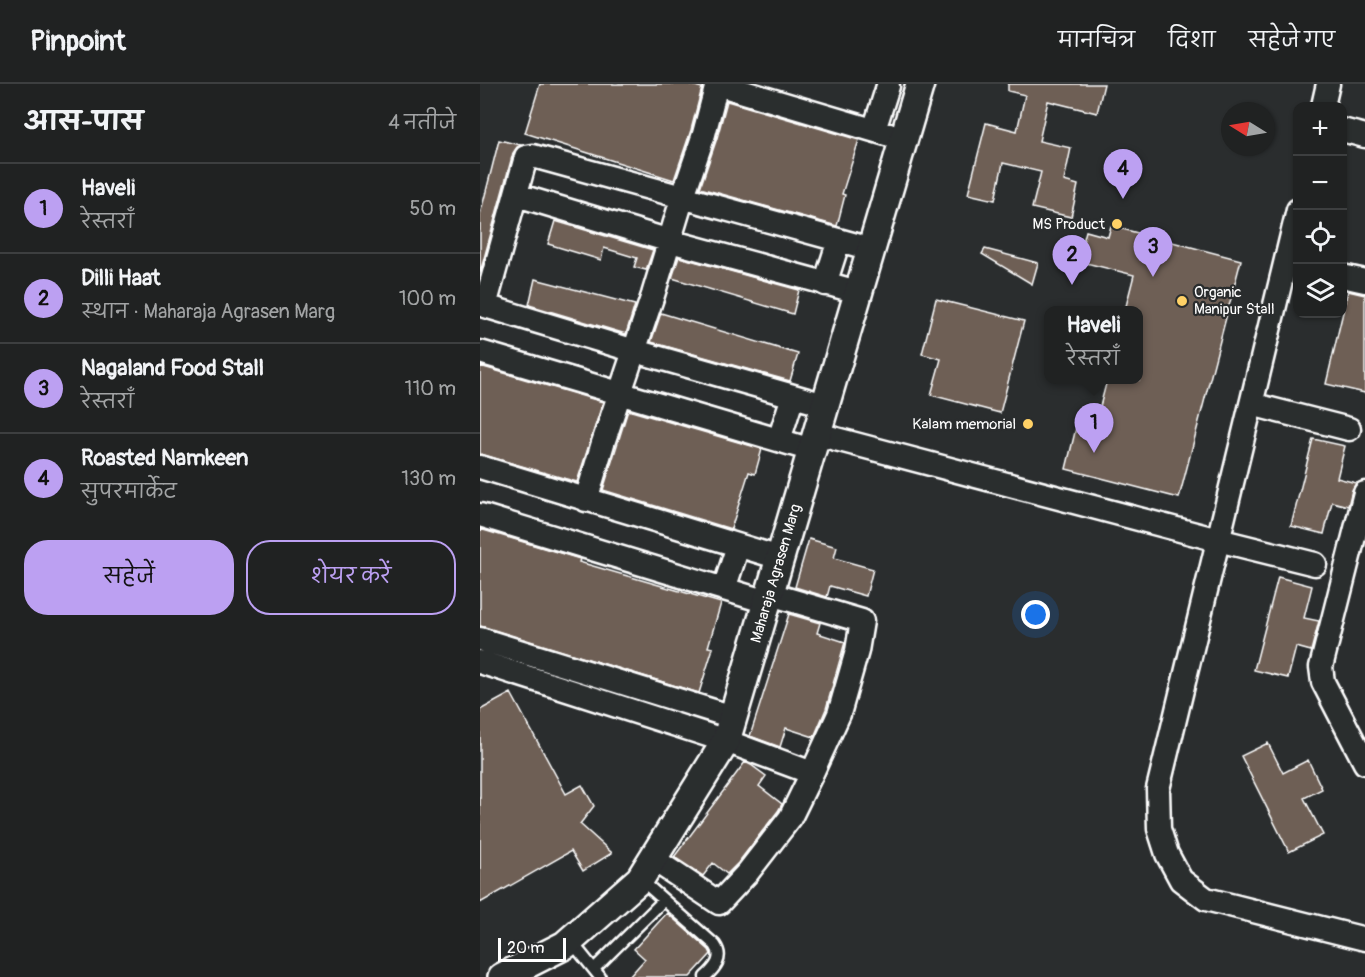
<!DOCTYPE html>
<html lang="hi">
<head>
<meta charset="utf-8">
<style>
	body { margin:0; font-family:Pangolin,"Playpen Sans Deva",sans-serif; background:#2d2f2f; color:#f1f3f6 }
	.controls { position:absolute; right:18px; top:18px; display:grid; overflow:hidden; border-radius:12px; box-shadow:0 2px 4px #0004 }
	.controls button { width:54px; height:54px; display:grid; place-items:center; padding:0; border:0; border-bottom:2px solid #3d3f40; background:#202222; color:#f1f3f6; font:30px sans-serif }
	.compass { position:absolute; left:741px; top:18px; width:54px; height:54px; border-radius:50%; background:#202222; box-shadow:0 2px 4px #0004; rotate:281deg }
	.scale { position:absolute; left:18px; bottom:15px; width:68px; box-sizing:border-box; padding-left:6px; border:3px solid #fff; border-top:0; font-size:16px; line-height:21px; white-space:nowrap; color:#fff; -webkit-text-stroke:4px #2a2d2e; paint-order:stroke }
	.you { position:absolute; left:556px; top:531px; width:21px; height:21px; margin:-15px; border:4px solid #fff; border-radius:50%; background:#1a73e8; box-shadow:0 0 0 9px #1a73e833 }
	.badge { display:grid; place-items:center; width:39px; height:39px; border-radius:50%; background:#bca0f2; color:#111; font-size:20px; font-weight:700 }
	.pin { position:absolute; translate:-50% -50px; filter:drop-shadow(0 2px 3px #0008) }
	.pin::after { content:''; position:absolute; top:32px; width:21px; height:18px; background:inherit; clip-path:polygon(0 0,100% 0,50% 100%) }
	.popup { position:absolute; left:564px; top:222px; width:99px; height:78px; box-sizing:border-box; display:grid; place-content:center; border-radius:12px; background:#202222; filter:drop-shadow(0 2px 4px #0005); font-size:20px; white-space:nowrap; color:#a2a4a5 }
	.popup b { font-size:22px; color:#f1f3f6 }
	.popup::after { content:''; position:absolute; left:50%; top:100%; margin-left:-12px; border:12px solid transparent; border-top-color:#202222 }
	.list { margin:0; padding:0; list-style:none }
	h2 { display:flex; justify-content:space-between; align-items:center; height:78px; margin:0; padding:0 24px; font-size:26px }
	h2 small { font-size:20px; font-weight:400; color:#a2a4a5 }
	.list li { display:grid; grid-template-columns:39px 1fr auto; gap:18px; align-items:center; box-sizing:border-box; height:90px; padding:0 24px; border-top:2px solid #3d3f40 }
	.list b { display:block; font-size:22px; white-space:nowrap }
	.list p { margin:0; font-size:20px; white-space:nowrap; color:#a2a4a5 }
	.list em { font-size:20px; font-style:normal; color:#a2a4a5 }
	.actions { display:flex; gap:12px; padding:18px 24px }
	.actions a { flex:1; padding:14px 0; border:2px solid #bca0f2; border-radius:24px; text-align:center; font-size:21px; color:#bca0f2 }
	.actions .main { background:#bca0f2; color:#111 }
	.icon { flex:none; width:33px; height:33px; fill:none; stroke:currentColor; stroke-width:2; stroke-linecap:round; stroke-linejoin:round }
	.map { position:relative; flex:none; width:885px; height:893px; overflow:hidden }
	header { display:flex; align-items:center; gap:36px; box-sizing:border-box; height:84px; padding:0 30px; background:#202222; border-bottom:2px solid #3d3f40 }
	header strong { font-size:28px }
	nav { display:flex; gap:33px; margin-inline-start:auto; font-size:21px }
	main { display:flex }
	aside { flex:1; background:#202222 }
	.map>svg:first-child { display:block }
	.building { fill:#6e5e54; stroke:#fff; stroke-width:1.5 }
	.lines { fill:none; stroke-linecap:round; stroke-linejoin:round }
	.service-casing { stroke:#fff; stroke-width:15 }
	.minor-casing { stroke:#fff; stroke-width:27 }
	.tertiary-casing { stroke:#fff; stroke-width:32 }
	.service { stroke:#2a2d2e; stroke-width:10 }
	.minor { stroke:#2a2d2e; stroke-width:22 }
	.tertiary { stroke:#2a2d2e; stroke-width:27 }
	.poi-dot { fill:#ffd166; stroke:#2a2d2e; stroke-width:2 }
	.labels { text-anchor:middle; stroke-width:4.5; stroke-linejoin:round; paint-order:stroke }
	.poi-label { font-size:15px; fill:#fff; stroke:#2a2d2e; text-anchor:end }
	.street-label { font-size:15px; fill:#fff; stroke:#2a2d2e }
</style>
</head>
<body>
<header>
<strong>Pinpoint</strong>
<nav><a>मानचित्र</a><a>दिशा</a><a>सहेजे गए</a></nav>
</header>
<main>
<aside>
<h2>आस-पास<small>4 नतीजे</small></h2>
<ul class="list">
<li><span class="badge">1</span><div><b>Haveli</b><p>रेस्तराँ</p></div><em>50 m</em></li>
<li><span class="badge">2</span><div><b>Dilli Haat</b><p>स्थान · Maharaja Agrasen Marg</p></div><em>100 m</em></li>
<li><span class="badge">3</span><div><b>Nagaland Food Stall</b><p>रेस्तराँ</p></div><em>110 m</em></li>
<li><span class="badge">4</span><div><b>Roasted Namkeen</b><p>सुपरमार्केट</p></div><em>130 m</em></li>
</ul>
<div class="actions"><a class="main">सहेजें</a><a>शेयर करें</a></div>
</aside>
<div class="map">
<svg width="885" height="893" viewBox="0 0 885 893">
	<rect width="100%" height="100%" fill="#2a2d2e"/>
	<filter id="ink" filterUnits="userSpaceOnUse"><feTurbulence type="fractalNoise" baseFrequency=".0167" numOctaves="2"/><feDisplacementMap in="SourceGraphic" scale="12" xChannelSelector="R" yChannelSelector="G"/><feConvolveMatrix kernelMatrix="1 2 1 2 8 2 1 2 1" color-interpolation-filters="sRGB"/></filter>
	<g filter="url(#ink)">
		<!-- building -->
		<path class="building" d="M60 0H209L222 4 211 46 194 96 45 49Z
			M528 0H624L617 29 568 17 559 57 591 64 584 97 598 101 591 133 552 124 561 88 523 79 515 116 488 110 506 39 537 47 545 11 528 7Z
			M247 17 379 56 362 110 365 111 357 142 220 104 237 54Z
			M19 56 41 61 37 63 33 69 0 189V131Z
			M75 137 173 166 166 186 154 183 157 174 124 164 121 176 68 160Z
			M631 142 761 176 699 414 586 385 596 344 613 349 627 296H659V226H645L654 191 598 177 606 147 628 153Z
			M505 165 558 179 552 200 502 170Z
			M199 173 319 206 313 230 192 194Z
			M55 195 155 221 146 250 49 221Z
			M868 207 885 211V309L846 300Z
			M456 215 544 237 520 329 451 311 461 275 442 270Z
			M181 229 318 270 310 297 171 258Z
			M0 282 123 318 97 398 0 370Z
			M148 326 282 365 275 390 269 388 251 445 123 406Z
			M833 355 865 362 857 394 876 399 872 406 868 422 852 418 844 450 811 442Z
			M0 445 100 475 99 478 241 519 228 563 233 564 219 609 0 542Z
			M329 455 357 463 354 474 393 485 386 512 350 502 347 513 315 503Z
			M798 493 832 502 824 534 839 537 831 567 816 563 808 594 774 586Z
			M309 530 340 539 337 549 365 558 346 625 334 653 306 644 300 663 270 652Z
			M31 609 86 710 102 701 114 722 100 740 132 769 103 787 91 767 0 819V626Z
			M788 659 803 689 828 676 842 705 824 714 843 751 809 768 761 672Z
			M265 678 271 681 286 692 279 702 302 720 298 727 258 779 247 790 233 779 223 792 194 773Z
			M187 829 229 866 231 870 210 893H149L165 875 154 865Z"/>
		<g class="lines">
			<defs>
				<path id="service" d="M160 795 235 861C244 874 235 884 225 893
					M91 857 120 893
					M114 885 184 816"/>
				<path id="minor" d="M237 0 423 55
					M843 22 848 0
					M394 46 408 2
					M862 46 885 52
					M37 111 190 157 378 208
					M818 126 678 705 679 745 687 770 701 796 726 815 885 855
					M862 192 885 197
					M345 200 359 156
					M0 268 332 366
					M771 320 869 345
					M345 321 155 267 5 222 46 73 53 72 391 165
					M337 350 738 456 835 480
					M299 356 313 312
					M0 383 300 474
					M885 409 841 583 843 598 885 679
					M106 416 123 359 173 211 203 112 224 50 237 0
					M0 431 287 518
					M244 505 258 462
					M0 555 253 633
					M0 578 246 657 332 689 359 630 377 567 382 537 290 510
					M173 775 239 819 268 788 310 734 332 689"/>
				<g id="tertiary">
					<path id="s1" d="M22 893 85 861 160 795 246 657 440 0"/>
				</g>
			</defs>
			<!-- service casing -->
			<use href="#service" class="service-casing"/>
			<!-- minor casing -->
			<use href="#minor" class="minor-casing"/>
			<!-- tertiary casing -->
			<use href="#tertiary" class="tertiary-casing"/>
			<!-- service -->
			<use href="#service" class="service"/>
			<!-- minor -->
			<use href="#minor" class="minor"/>
			<!-- tertiary -->
			<use href="#tertiary" class="tertiary"/>
		</g>
	</g>
	<!-- markers -->
	<g class="poi-dot">
		<circle cx="637" cy="140" r="6"/>
		<circle cx="702" cy="217" r="6"/>
		<circle cx="548" cy="340" r="6"/>
	</g>
	<g class="labels">
		<!-- poi labels -->
		<g class="poi-label">
			<text x="625" y="145">MS Product</text>
			<text x="714" y="213" text-anchor="start">Organic<tspan x="714" dy="17">Manipur Stall</tspan></text>
			<text x="536" y="345">Kalam memorial</text>
		</g>
		<!-- street labels -->
		<g class="street-label">
			<text dy="5" stroke="none"><textPath href="#s1" startOffset="508">Maharaja Agrasen Marg</textPath></text>
		</g>
	</g>
</svg>
<div class="controls">
<button>+</button>
<button>−</button>
<button><svg class="icon" aria-label="locate" viewBox="0 0 24 24"><circle cx="12" cy="12" r="6"/><path d="M12 2v4M12 18v4M2 12h4M18 12h4"/></svg></button>
<button><svg class="icon" aria-label="layers" viewBox="0 0 24 24"><path d="M12 4l9 5-9 5-9-5zM3 14l9 5 9-5"/></svg></button>
</div>
<svg class="compass" viewBox="-18 -18 36 36"><path d="M0-13l5 13h-10z" fill="#e53935"/><path d="M0 13l5-13h-10z" fill="#a2a4a5"/></svg>
<div class="scale">20 m</div>
<div class="you"></div>
<div class="pin badge" style="left:614px;top:369px">1</div>
<div class="popup"><b>Haveli</b>रेस्तराँ</div>
<div class="pin badge" style="left:592px;top:201px">2</div>
<div class="pin badge" style="left:673px;top:193px">3</div>
<div class="pin badge" style="left:643px;top:115px">4</div>
</div>
</main>
</body>
</html>
